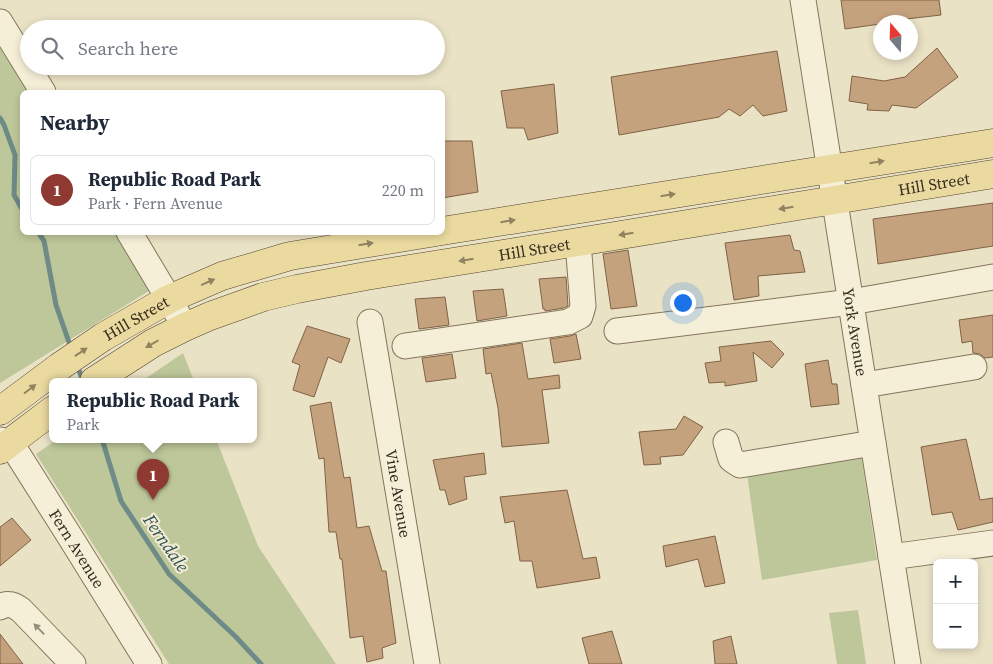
<!DOCTYPE html>
<html lang="en">
<head>
<meta charset="utf-8">
<style>
	body { margin:0; font-family:"Source Serif 4",serif; background:#f6f6f7; color:#1f2937 }
	.controls { position:absolute; right:15px; bottom:15px; display:grid; overflow:hidden; border-radius:8px; box-shadow:0 2px 8px #0003 }
	.controls button { width:45px; height:45px; display:grid; place-items:center; padding:0; border:0; border-bottom:1px solid #e0e1e3; background:#fff; color:#1f2937; font:25px sans-serif }
	.compass { position:absolute; left:873px; top:15px; width:45px; height:45px; border-radius:50%; background:#fff; box-shadow:0 2px 8px #0003; rotate:341deg }
	.you { position:absolute; left:682px; top:302px; width:18px; height:18px; margin:-12px; border:4px solid #fff; border-radius:50%; background:#1a73e8; box-shadow:0 0 0 8px #1a73e833 }
	.badge { display:grid; place-items:center; width:32px; height:32px; border-radius:50%; background:#8e3932; color:#fff; font-size:16px; font-weight:700 }
	.pin { position:absolute; translate:-50% -41px; filter:drop-shadow(0 1px 2px #0008) }
	.pin::after { content:''; position:absolute; top:26px; width:18px; height:15px; background:inherit; clip-path:polygon(0 0,100% 0,50% 100%) }
	.popup { position:absolute; left:49px; top:378px; width:208px; height:65px; box-sizing:border-box; display:grid; place-content:center; border-radius:8px; background:#fff; filter:drop-shadow(0 1px 4px #0005); font-size:16px; white-space:nowrap; color:#747a83 }
	.popup b { font-size:19px; color:#1f2937 }
	.popup::after { content:''; position:absolute; left:50%; top:100%; margin-left:-10px; border:10px solid transparent; border-top-color:#fff }
	.list { margin:0; padding:0; list-style:none }
	h2 { display:flex; justify-content:space-between; align-items:center; height:65px; margin:0; padding:0 20px; font-size:21px }
	h2 small { font-size:16px; font-weight:400; color:#747a83 }
	.list li { display:grid; grid-template-columns:32px 1fr auto; gap:15px; align-items:center; box-sizing:border-box; height:70px; margin:0 10px 10px; padding:0 10px; border:1px solid #e0e1e3; border-radius:8px }
	.list b { display:block; font-size:19px; white-space:nowrap }
	.list p { margin:0; font-size:16px; white-space:nowrap; color:#747a83 }
	.list em { font-size:16px; font-style:normal; color:#747a83 }
	.icon { flex:none; width:28px; height:28px; fill:none; stroke:currentColor; stroke-width:2; stroke-linecap:round; stroke-linejoin:round }
	.map { position:relative; flex:none; width:993px; height:664px; overflow:hidden }
	.search { position:absolute; background:#fff; box-shadow:0 2px 8px #0003; left:20px; top:20px; width:425px; height:55px; display:flex; align-items:center; gap:12px; box-sizing:border-box; padding:0 18px; border-radius:28px; color:#747a83; font-size:19px }
	.panel { position:absolute; background:#fff; box-shadow:0 2px 8px #0003; left:20px; top:90px; width:425px; height:145px; border-radius:8px }
	.map>svg:first-child { display:block }
	.green { fill:#bec79a }
	.lines { fill:none; stroke-linecap:round; stroke-linejoin:round }
	.stream { stroke:#6e8b87; stroke-width:5 }
	.building { fill:#c5a27e; stroke:#816245 }
	.minor-casing { stroke:#84755d; stroke-width:27 }
	.major-casing { stroke:#524331; stroke-width:29 }
	.minor { stroke:#f6efd8; stroke-width:25 }
	.major { stroke:#eadaa0; stroke-width:28 }
	.oneway { fill:#908360 }
	.oneway2 { fill:#968e7c }
	.labels { text-anchor:middle; stroke-width:4; stroke-linejoin:round; paint-order:stroke }
	.street-label { font-size:16px; fill:#352c1f; stroke:#f2ecd4 }
	.water-label { font-size:18px; font-style:italic; fill:#305354; stroke:#f2ecd4 }
</style>
</head>
<body>
<div class="map">
<svg width="993" height="664" viewBox="0 0 993 664">
	<rect width="100%" height="100%" fill="#eae2c5"/>
	<!-- green -->
	<path class="green" d="M0 44 30 92H22V232L117 233 152 289 0 383Z
		M183 353 194 381H142Z
		M58 439H216L258 546 336 664H169L36 454Z
		M860 447 877 560 762 580 746 467Z
		M858 610 866 664H837L829 613Z"/>
	<g class="lines">
		<!-- stream -->
		<path class="stream" d="M0 118 4 125 15 155 14 195 22 209
			M38 232 44 241 56 305 71 348
			M77 365 83 381
			M102 439 121 501 169 574 236 637 261 664"/>
	</g>
	<!-- building -->
	<path class="building" d="M841 0H939L941 15 880 22V24L845 29Z
		M937 48 958 77 916 108 892 105 889 111 867 110 868 104 849 101 852 76 884 81 905 77Z
		M777 51 787 111 763 116 753 105 740 116 729 109 719 117 619 135 611 77Z
		M554 84 558 133 528 140 524 128H507L501 91Z
		M442 141H472L478 192 442 198Z
		M993 203V246L878 264 873 219Z
		M790 235 794 250 800 251 805 272 758 276 759 296 734 300 725 243Z
		M628 250 637 306 611 309 603 254Z
		M566 277 568 306 564 308 545 311V309H543L539 279Z
		M503 289 507 316 477 321 473 291Z
		M445 297 449 325 419 329 415 299Z
		M993 315V357L985 358 980 354 973 353 972 341 962 343 959 320Z
		M307 326 350 339 341 363 328 357 314 397 293 390 300 365 292 362Z
		M576 334 581 359 554 363 550 339 570 336Z
		M771 341 784 354 772 368 753 352 757 381 725 386V382L709 383 705 363 721 361 719 347Z
		M522 343 528 379 559 375 560 388 542 390 549 443 502 447 498 408 491 373 486 374 483 349Z
		M452 354 456 378 426 382 422 358Z
		M828 360 832 384H837L839 404 811 407 805 364Z
		M331 402 344 478 350 477 357 528 369 526 382 571H386L396 643 382 648 383 658 367 662 363 636 350 638 342 559H340L336 532H329L324 458 319 459 310 406Z
		M684 416 703 427 683 455 660 457 661 464 644 465 639 432 676 429Z
		M966 439 980 500 993 498V522L958 530 952 512 932 515 921 447Z
		M484 453 486 474 464 477 467 499 449 505 445 490H440L433 460Z
		M567 490 583 559 596 557 600 578 537 588 532 561H520L514 521 505 523 500 497Z
		M12 518 31 540 0 566V527Z
		M715 536 725 583 705 587 698 559 666 567 663 546Z
		M612 631 622 664H589L582 638Z
		M0 634 23 664H0Z
		M731 636 737 664H715L713 641Z"/>
	<g class="lines">
		<defs>
			<g id="minor">
				<path id="s1" d="M803 0 908 664"/>
				<path d="M0 22 43 92"/>
				<path d="M129 232 169 299 185 327"/>
				<path id="s2" d="M370 322 427 664"/>
				<path d="M617 331 851 302 993 277"/>
				<path d="M405 346 568 322 580 316 583 306 578 242"/>
				<path d="M864 385 974 367"/>
				<path id="s3" d="M0 440 10 442 72 540 149 664"/>
				<path d="M726 442 731 459 740 465 873 443"/>
				<path d="M891 557 993 543"/>
				<path d="M0 607C8 602 14 605 21 610L73 664"/>
			</g>
			<g id="major">
				<path d="M442 231 993 143"/>
				<path id="s4" d="M94 381 153 343 185 327 210 316 241 305 263 297 297 289 366 276 578 242 993 174"/>
				<path id="s5" d="M0 411 59 367 103 337 169 299 222 276 290 256 436 232"/>
				<path d="M0 450 53 410"/>
			</g>
		</defs>
		<!-- minor casing -->
		<use href="#minor" class="minor-casing"/>
		<!-- major casing -->
		<use href="#major" class="major-casing"/>
		<!-- minor -->
		<use href="#minor" class="minor"/>
		<!-- major -->
		<use href="#major" class="major"/>
	</g>
	<!-- one-way arrows -->
	<defs><path id="oneway-solid" d="M-6-.8H1V-3.2L6.5 0L1 3.2V.8H-6Z" transform="scale(1.25)"/></defs>
	<g class="oneway">
		<use href="#oneway-solid" transform="translate(877 162) rotate(-9)"/>
		<use href="#oneway-solid" transform="translate(668 195) rotate(-9)"/>
		<use href="#oneway-solid" transform="translate(786 208) rotate(171)"/>
		<use href="#oneway-solid" transform="translate(508 221) rotate(-9)"/>
		<use href="#oneway-solid" transform="translate(626 234) rotate(171)"/>
		<use href="#oneway-solid" transform="translate(366 244) rotate(-9)"/>
		<use href="#oneway-solid" transform="translate(466 260) rotate(171)"/>
		<use href="#oneway-solid" transform="translate(208 282) rotate(-24)"/>
		<use href="#oneway-solid" transform="translate(152 344) rotate(150)"/>
		<use href="#oneway-solid" transform="translate(81 352) rotate(-34)"/>
		<use href="#oneway-solid" transform="translate(30 389) rotate(-37)"/>
	</g>
	<use class="oneway2" href="#oneway-solid" transform="translate(39 629) rotate(-134)"/>
	<g class="labels">
		<!-- street labels -->
		<g class="street-label">
			<text dy="6" stroke="none"><textPath href="#s4" startOffset="870">Hill Street</textPath></text>
			<text dy="6" stroke="none"><textPath href="#s4" startOffset="465">Hill Street</textPath></text>
			<text dy="6" stroke="none"><textPath href="#s5" startOffset="165">Hill Street</textPath></text>
			<text dy="6" stroke="none"><textPath href="#s1" startOffset="336">York Avenue</textPath></text>
			<text dy="6" stroke="none"><textPath href="#s2" startOffset="174">Vine Avenue</textPath></text>
			<text dy="6" stroke="none"><textPath href="#s3" startOffset="136">Fern Avenue</textPath></text>
		</g>
		<!-- water labels -->
		<g class="water-label">
			<text transform="translate(166 543) rotate(55)" y="6">Ferndale</text>
		</g>
	</g>
</svg>
<div class="controls">
<button>+</button>
<button>−</button>
</div>
<svg class="compass" viewBox="-18 -18 36 36"><path d="M0-13l5 13h-10z" fill="#e53935"/><path d="M0 13l5-13h-10z" fill="#747a83"/></svg>
<div class="you"></div>
<div class="pin badge" style="left:153px;top:500px">1</div>
<div class="popup"><b>Republic Road Park</b>Park</div>
<div class="search"><svg class="icon" aria-label="search" viewBox="0 0 24 24"><circle cx="10" cy="10" r="6"/><path d="M15 15l6 6"/></svg>Search here</div>
<section class="panel">
<h2>Nearby<small></small></h2>
<ul class="list">
<li><span class="badge">1</span><div><b>Republic Road Park</b><p>Park · Fern Avenue</p></div><em>220 m</em></li>
</ul>
</section>
</div>
</body>
</html>
